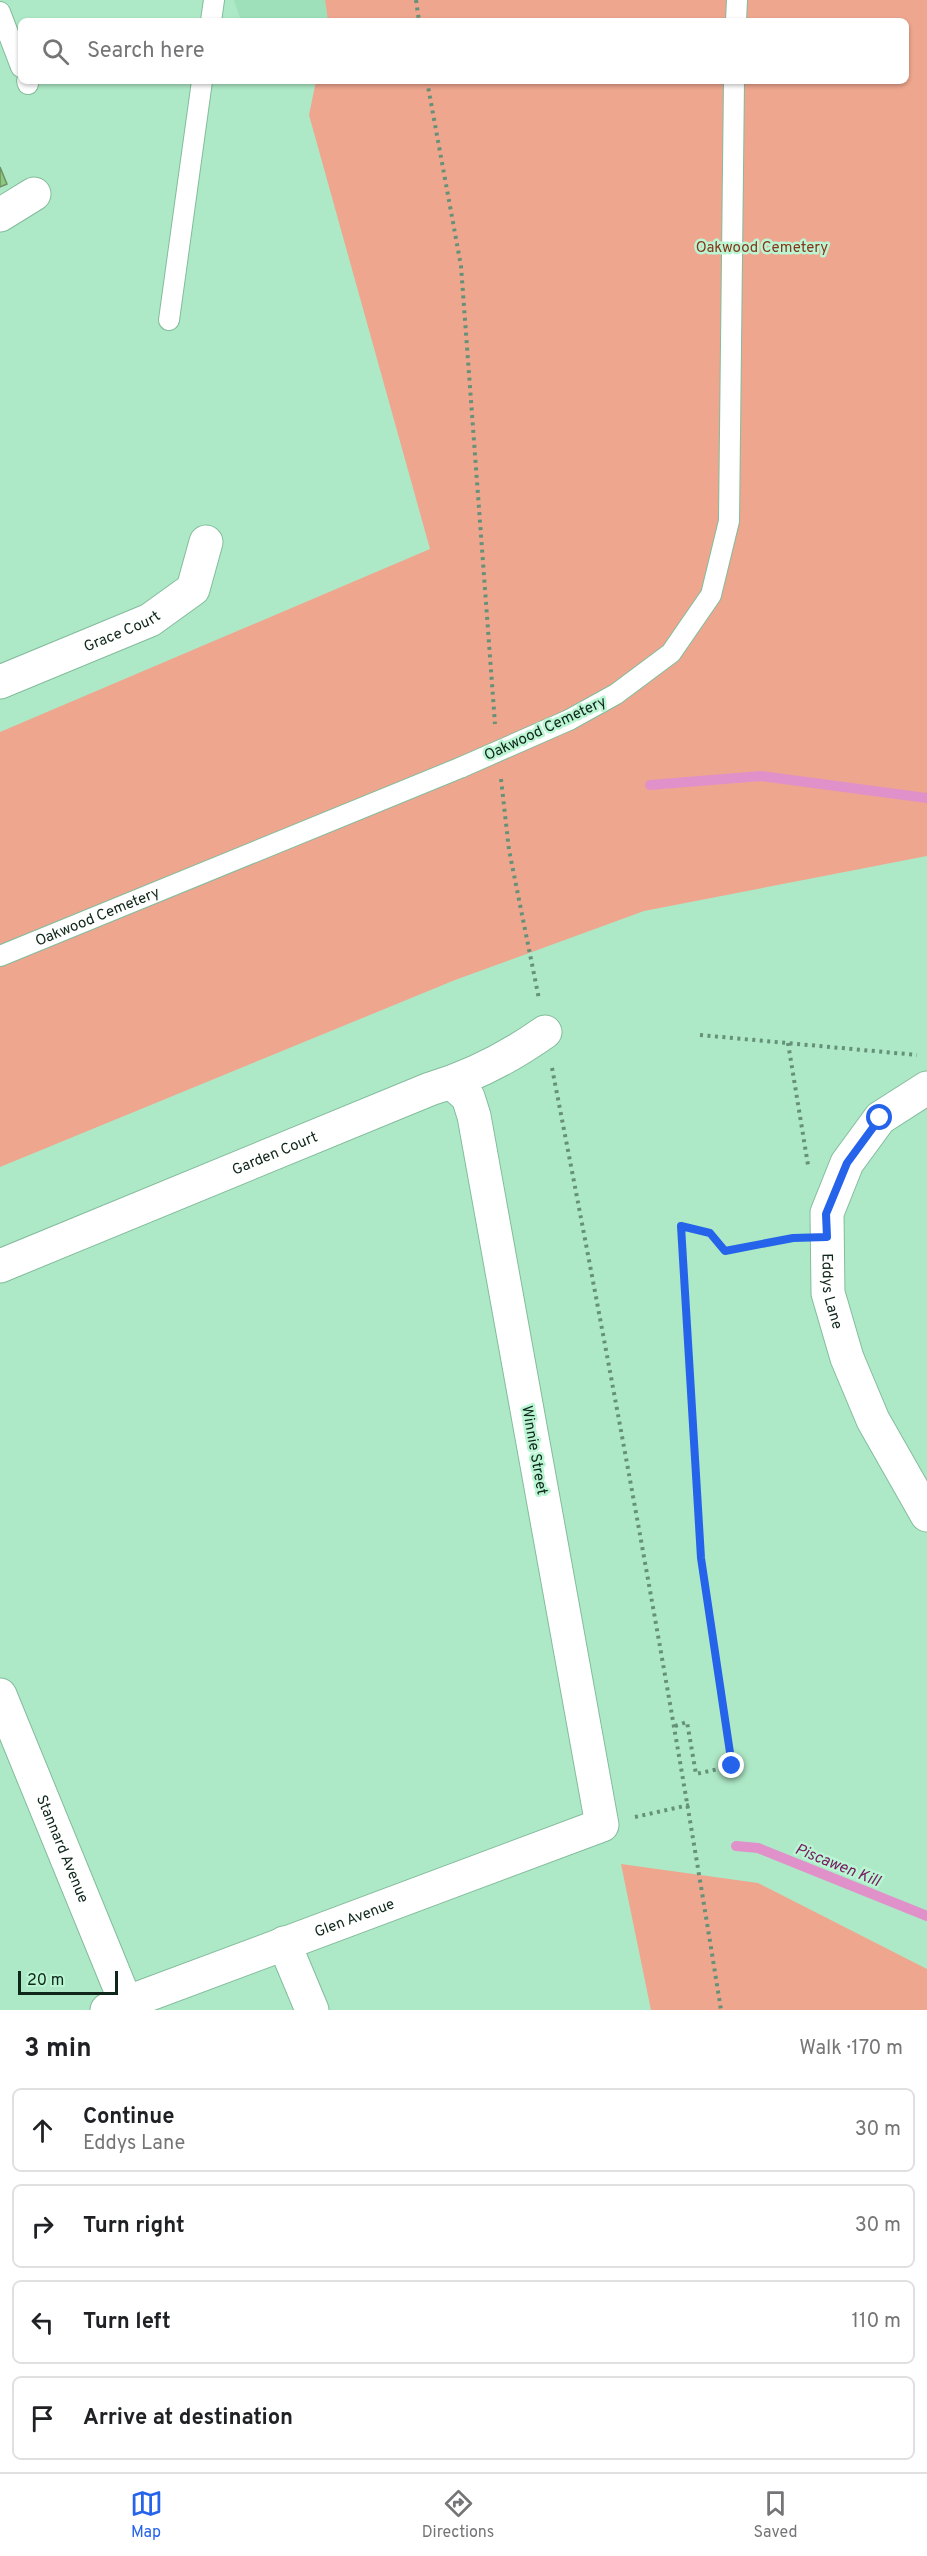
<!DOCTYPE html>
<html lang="en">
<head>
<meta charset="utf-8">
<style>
	body { margin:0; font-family:Overpass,sans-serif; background:#f6f6f6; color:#202124 }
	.scale { position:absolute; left:18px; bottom:15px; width:100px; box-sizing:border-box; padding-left:6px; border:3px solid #0f261a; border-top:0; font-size:16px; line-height:21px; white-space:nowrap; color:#0f261a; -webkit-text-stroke:4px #bbf6d4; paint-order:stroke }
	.stop { position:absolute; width:18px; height:18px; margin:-14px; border:4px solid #2563eb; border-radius:50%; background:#fff }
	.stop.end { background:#2563eb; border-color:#fff; box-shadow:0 2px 6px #0008 }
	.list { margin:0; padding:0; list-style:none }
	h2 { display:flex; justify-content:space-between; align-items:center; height:78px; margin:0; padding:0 24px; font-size:26px }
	h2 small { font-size:20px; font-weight:400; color:#757577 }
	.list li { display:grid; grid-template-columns:39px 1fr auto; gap:18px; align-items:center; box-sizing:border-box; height:84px; margin:0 12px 12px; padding:0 12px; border:2px solid #e0e0e0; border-radius:9px }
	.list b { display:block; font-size:22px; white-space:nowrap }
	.list p { margin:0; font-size:20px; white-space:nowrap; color:#757577 }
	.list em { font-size:20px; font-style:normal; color:#757577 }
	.icon { flex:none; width:33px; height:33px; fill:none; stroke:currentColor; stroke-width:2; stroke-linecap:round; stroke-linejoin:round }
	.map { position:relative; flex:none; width:927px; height:2010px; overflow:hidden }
	.search { position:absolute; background:#fff; box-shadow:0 2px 4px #0004; left:18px; right:18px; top:18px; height:66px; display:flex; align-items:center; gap:15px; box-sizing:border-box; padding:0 21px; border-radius:9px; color:#757577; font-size:22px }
	.sheet { height:462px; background:#fff }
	nav { display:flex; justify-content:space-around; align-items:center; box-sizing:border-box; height:84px; border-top:2px solid #e0e0e0; background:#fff; font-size:16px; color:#757577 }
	nav a { display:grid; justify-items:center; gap:3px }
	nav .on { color:#2563eb }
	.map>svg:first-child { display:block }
	.built { fill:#9ee0ba }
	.green { fill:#eea68e }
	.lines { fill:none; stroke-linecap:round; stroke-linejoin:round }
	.stream { stroke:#e191c9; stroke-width:10 }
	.building { fill:#8dc87d; stroke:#6f9165; stroke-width:1.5 }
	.service-casing { stroke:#83bc9c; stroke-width:22 }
	.minor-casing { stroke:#83bc9c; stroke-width:35 }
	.path { stroke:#669179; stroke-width:4; stroke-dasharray:3 4.5; stroke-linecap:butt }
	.service { stroke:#fff; stroke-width:20 }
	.minor { stroke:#fff; stroke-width:33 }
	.service-bridge-casing { stroke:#83bc9c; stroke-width:22; stroke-linecap:butt }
	.service-bridge { stroke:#fff; stroke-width:20 }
	.route { stroke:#2563eb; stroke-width:8 }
	.labels { text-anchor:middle; stroke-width:5; stroke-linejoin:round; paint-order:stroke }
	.park-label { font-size:15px; fill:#873518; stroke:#bbf6d4 }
	.street-label { font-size:15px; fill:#0f261a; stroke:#bbf6d4 }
	.water-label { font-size:16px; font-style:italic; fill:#771961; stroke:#bbf6d4 }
</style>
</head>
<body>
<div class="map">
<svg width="927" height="2010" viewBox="0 0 927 2010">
	<rect width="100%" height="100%" fill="#aee9c7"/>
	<!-- built -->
	<path class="built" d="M234 0H325L328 21H241Z"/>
	<!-- green -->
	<path class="green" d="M325 0H927V856L644 911 455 980 0 1167V732L430 549 309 115 316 81H906V21H328Z
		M621 1864 758 1883 927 1969V2010H651Z"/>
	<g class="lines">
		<!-- stream -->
		<path class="stream" d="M650 785 761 776 927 798
			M736 1846 758 1848 927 1916"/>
	</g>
	<!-- building -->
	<path class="building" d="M0 167 7 184 0 187Z"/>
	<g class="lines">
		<defs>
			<g id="service">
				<path d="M0 12 21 67"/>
				<path d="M211 21 214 0"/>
				<path d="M736 21 737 0"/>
				<path d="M27 81 28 84"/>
				<path d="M169 320 202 81"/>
				<path d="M569 720 616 694 671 653 711 595 729 521 734 81"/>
				<path id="s1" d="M0 956 462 767"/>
			</g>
			<g id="minor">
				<path d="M0 215 34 194"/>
				<path id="s2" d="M0 682 150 620 193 589 206 542"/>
				<path id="s3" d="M927 1088 880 1118 847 1163 827 1213 828 1293 847 1358 873 1420 927 1515"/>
				<path id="s4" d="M0 1266 430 1089C471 1077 511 1056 545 1032"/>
				<path id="s5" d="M0 1695 126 2003"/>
				<path d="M284 1943 312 2010"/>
				<path id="s6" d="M107 2010 602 1825 474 1116 468 1097 452 1083"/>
			</g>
		</defs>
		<!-- service casing -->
		<use href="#service" class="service-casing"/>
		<!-- minor casing -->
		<use href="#minor" class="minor-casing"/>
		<!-- path -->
		<path class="path" d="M416 0 419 21
			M427 81 461 266 495 724
			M501 779 509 850 539 999
			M700 1035 917 1055
			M788 1043 808 1165
			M552 1068C613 1381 671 1695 721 2010
			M675 1726 687 1722 696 1774 732 1766 701 1558 681 1226 710 1232 725 1251 793 1238
			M635 1817 689 1805"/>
		<!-- service -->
		<use href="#service" class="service"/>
		<!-- minor -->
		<use href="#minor" class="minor"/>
		<defs>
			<path id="service-bridge" d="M462 767 569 720"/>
		</defs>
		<!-- service-bridge casing -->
		<use href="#service-bridge" class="service-bridge-casing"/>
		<!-- service-bridge -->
		<use href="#service-bridge" class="service-bridge"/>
	</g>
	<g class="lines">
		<!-- route -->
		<path class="route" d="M732 1766 701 1558 681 1226 710 1233 725 1251 793 1238 827 1237 826 1214 847 1163 880 1118"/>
	</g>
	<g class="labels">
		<!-- park labels -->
		<g class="park-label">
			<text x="762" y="252">Oakwood Cemetery</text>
		</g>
		<!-- street labels -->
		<g class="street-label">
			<text dy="5" stroke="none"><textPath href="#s2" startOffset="132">Grace Court</textPath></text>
			<text transform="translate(545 728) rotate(-25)" y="5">Oakwood Cemetery</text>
			<text dy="5" stroke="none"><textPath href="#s1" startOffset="105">Oakwood Cemetery</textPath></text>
			<text dy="5" stroke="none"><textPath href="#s4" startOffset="297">Garden Court</textPath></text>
			<text dy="5" stroke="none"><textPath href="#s3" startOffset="244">Eddys Lane</textPath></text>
			<text transform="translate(535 1450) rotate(80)" y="5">Winnie Street</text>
			<text dy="5" stroke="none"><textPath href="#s5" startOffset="166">Stannard Avenue</textPath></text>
			<text dy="5" stroke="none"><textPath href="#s6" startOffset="264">Glen Avenue</textPath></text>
		</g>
		<!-- water labels -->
		<g class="water-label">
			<text transform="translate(838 1864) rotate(22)" y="6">Piscawen Kill</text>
		</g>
	</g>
</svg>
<div class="scale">20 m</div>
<div class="stop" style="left:880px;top:1118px"></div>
<div class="stop end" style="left:732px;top:1766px"></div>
<div class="search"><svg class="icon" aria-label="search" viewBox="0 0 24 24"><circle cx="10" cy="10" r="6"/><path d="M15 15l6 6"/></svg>Search here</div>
</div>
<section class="sheet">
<h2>3 min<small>Walk · 170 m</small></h2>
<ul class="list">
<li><svg class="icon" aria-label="ahead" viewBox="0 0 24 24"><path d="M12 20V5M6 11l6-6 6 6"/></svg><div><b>Continue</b><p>Eddys Lane</p></div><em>30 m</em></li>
<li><svg class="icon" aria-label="right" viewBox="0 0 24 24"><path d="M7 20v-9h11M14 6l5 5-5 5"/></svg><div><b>Turn right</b></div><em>30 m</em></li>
<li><svg class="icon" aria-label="left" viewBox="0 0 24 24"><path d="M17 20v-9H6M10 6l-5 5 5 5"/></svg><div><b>Turn left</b></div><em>110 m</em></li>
<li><svg class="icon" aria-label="arrive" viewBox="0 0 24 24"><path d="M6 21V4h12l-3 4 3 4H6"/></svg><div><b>Arrive at destination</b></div></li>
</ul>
</section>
<nav>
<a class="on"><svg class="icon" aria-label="map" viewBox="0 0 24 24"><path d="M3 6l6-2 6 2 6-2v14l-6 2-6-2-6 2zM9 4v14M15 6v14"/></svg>Map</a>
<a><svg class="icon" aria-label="directions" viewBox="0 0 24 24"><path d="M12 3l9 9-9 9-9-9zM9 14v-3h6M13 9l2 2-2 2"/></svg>Directions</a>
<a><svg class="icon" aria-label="saved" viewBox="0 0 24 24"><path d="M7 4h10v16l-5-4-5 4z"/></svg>Saved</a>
</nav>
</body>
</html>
